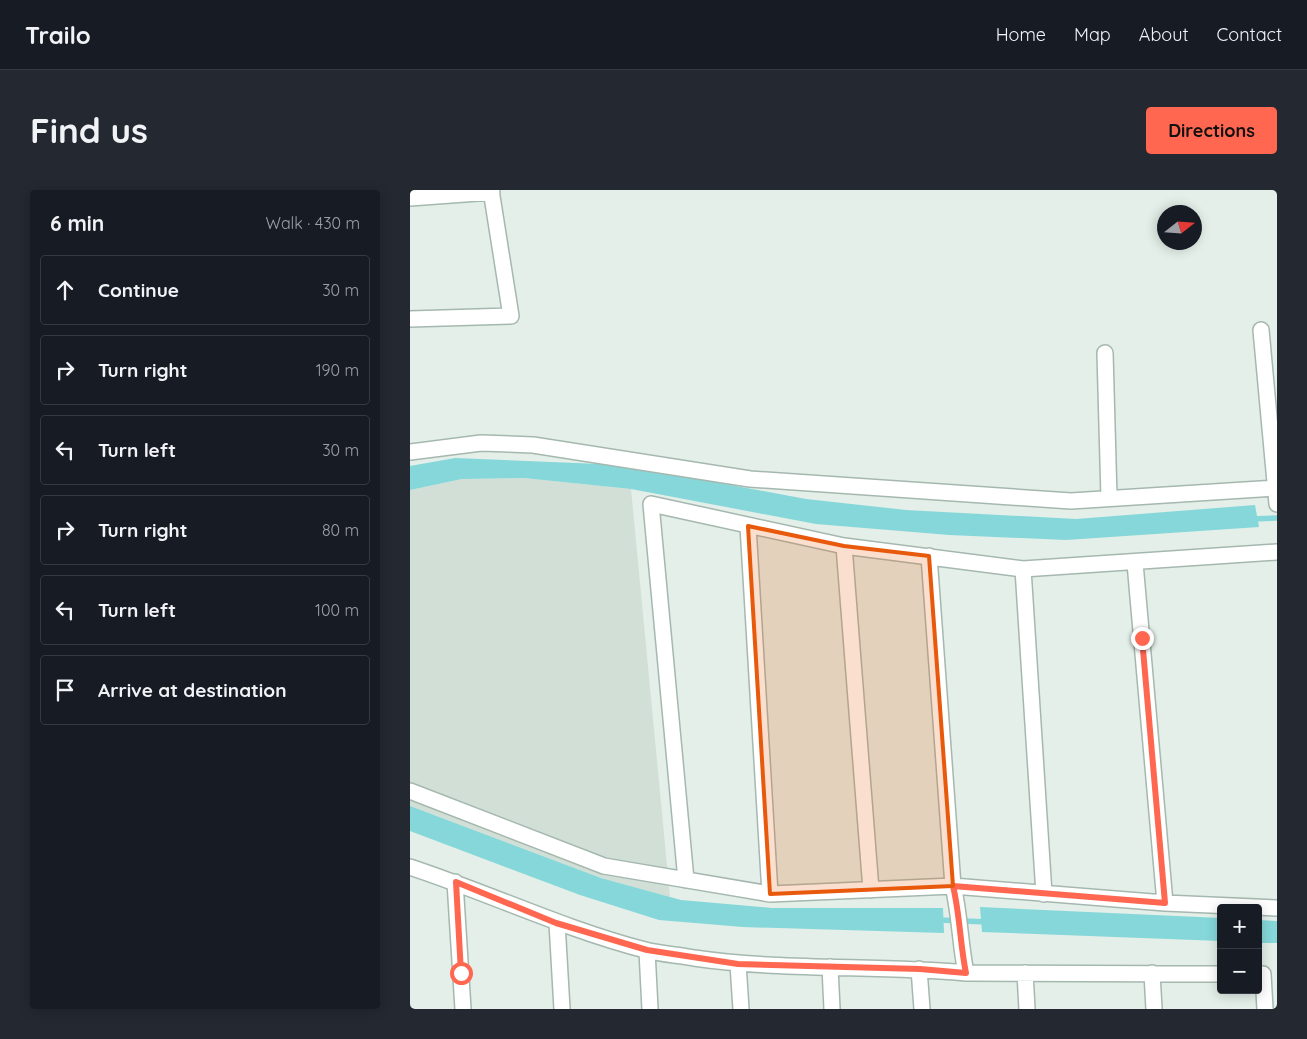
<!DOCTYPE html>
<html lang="en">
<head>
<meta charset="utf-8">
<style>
	body { margin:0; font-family:Quicksand,sans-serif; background:#242831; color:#f1f3f6 }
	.controls { position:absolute; right:15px; bottom:15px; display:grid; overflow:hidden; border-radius:5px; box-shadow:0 2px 12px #0003 }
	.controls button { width:45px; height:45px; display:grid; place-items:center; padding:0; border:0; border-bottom:1px solid #363941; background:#171b24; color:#f1f3f6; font:25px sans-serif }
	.compass { position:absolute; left:747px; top:15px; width:45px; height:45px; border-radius:50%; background:#171b24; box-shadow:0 2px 12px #0003; rotate:73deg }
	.stop { position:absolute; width:15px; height:15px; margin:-11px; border:4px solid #ff6751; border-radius:50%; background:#fff }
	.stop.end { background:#ff6751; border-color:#fff; box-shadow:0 1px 5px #0008 }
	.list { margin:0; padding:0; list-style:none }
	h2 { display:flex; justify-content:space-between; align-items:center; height:65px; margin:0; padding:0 20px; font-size:21px }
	h2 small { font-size:16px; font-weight:400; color:#9ea1a6 }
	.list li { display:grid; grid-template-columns:32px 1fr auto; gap:15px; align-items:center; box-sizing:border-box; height:70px; margin:0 10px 10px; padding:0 10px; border:1px solid #363941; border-radius:5px }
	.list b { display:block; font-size:19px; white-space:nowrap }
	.list em { font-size:16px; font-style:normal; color:#9ea1a6 }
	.icon { flex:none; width:28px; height:28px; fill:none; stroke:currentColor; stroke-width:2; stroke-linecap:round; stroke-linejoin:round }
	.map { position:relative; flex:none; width:867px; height:819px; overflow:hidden; border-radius:5px }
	header { display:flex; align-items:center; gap:30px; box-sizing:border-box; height:70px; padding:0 25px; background:#171b24; border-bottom:1px solid #363941 }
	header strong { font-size:24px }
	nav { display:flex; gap:28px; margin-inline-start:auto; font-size:18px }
	.intro { display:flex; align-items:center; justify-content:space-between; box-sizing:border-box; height:120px; padding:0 30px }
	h1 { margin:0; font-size:35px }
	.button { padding:12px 22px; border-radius:5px; background:#ff6751; color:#111; font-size:18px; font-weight:700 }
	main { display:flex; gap:30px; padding:0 30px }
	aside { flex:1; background:#171b24; border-radius:5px; box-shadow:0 2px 12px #0003 }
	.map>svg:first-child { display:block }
	.built { fill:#d1dfd7 }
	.water { fill:#85d7da }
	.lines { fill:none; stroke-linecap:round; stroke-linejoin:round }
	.stream { stroke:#85d7da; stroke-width:5.5 }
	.minor-casing { stroke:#a5b8af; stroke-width:18 }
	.minor { stroke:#fff; stroke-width:15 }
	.route { stroke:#ff6751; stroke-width:6 }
	.marked { fill:#e8590c; fill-opacity:0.2; stroke:#e8590c; stroke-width:4; stroke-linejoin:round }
</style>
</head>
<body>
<header>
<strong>Trailo</strong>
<nav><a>Home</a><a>Map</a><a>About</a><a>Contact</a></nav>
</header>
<div class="intro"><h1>Find us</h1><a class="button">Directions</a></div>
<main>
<aside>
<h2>6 min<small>Walk · 430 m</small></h2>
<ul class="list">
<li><svg class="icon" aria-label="ahead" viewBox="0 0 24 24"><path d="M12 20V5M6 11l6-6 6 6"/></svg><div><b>Continue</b></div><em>30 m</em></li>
<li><svg class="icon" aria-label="right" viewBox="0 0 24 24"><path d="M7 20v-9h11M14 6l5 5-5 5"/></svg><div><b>Turn right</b></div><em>190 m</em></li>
<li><svg class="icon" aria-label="left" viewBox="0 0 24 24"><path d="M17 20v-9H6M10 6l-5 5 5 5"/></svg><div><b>Turn left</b></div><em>30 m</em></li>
<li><svg class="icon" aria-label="right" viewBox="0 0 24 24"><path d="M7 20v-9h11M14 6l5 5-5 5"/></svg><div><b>Turn right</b></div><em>80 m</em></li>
<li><svg class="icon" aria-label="left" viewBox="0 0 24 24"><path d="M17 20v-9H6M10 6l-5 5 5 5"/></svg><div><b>Turn left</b></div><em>100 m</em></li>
<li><svg class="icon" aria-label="arrive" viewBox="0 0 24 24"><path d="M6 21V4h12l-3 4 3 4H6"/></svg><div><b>Arrive at destination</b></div></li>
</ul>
</aside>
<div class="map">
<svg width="867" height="819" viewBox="0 0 867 819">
	<rect width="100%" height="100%" fill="#e3efe8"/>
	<!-- built -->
	<path class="built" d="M114 288 221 299 260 707 191 688 0 616V300L52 289Z"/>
	<!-- water -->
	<path class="water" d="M45 268 214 275 396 309 496 320 666 329 845 315 849 337 656 350 539 345 406 334 221 299 114 288 52 289 0 300V276Z
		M0 616 191 688 271 710 362 718H533L534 743 333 737 249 730 170 705 0 641Z
		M570 717 811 728V751L572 742Z
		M848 730 867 731V753H848Z"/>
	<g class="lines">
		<!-- stream -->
		<path class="stream" d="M842 329 867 328
			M528 730 579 732"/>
		<defs>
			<path id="minor" d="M0 8 82 2
				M0 129 101 126 81 0
				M851 140 867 314
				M695 163 699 308
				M0 262 71 253 123 255 340 289 661 311 865 298
				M338 336 360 704
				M434 356 461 700
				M725 373 755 713
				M613 379 634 704
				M0 601 194 676 360 704 543 696 755 713 867 718
				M0 677C79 703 154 739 235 760 251 764 268 765 284 768 374 781 465 775 556 783 550 754 550 725 543 696L519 366
				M276 690 241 314 434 356 613 379 867 362
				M45 692 53 819
				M147 733 152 819
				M237 761 240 819
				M328 774 331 819
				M420 777 422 819
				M509 779 512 819
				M556 783 811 784
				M615 783 617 819
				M742 783 744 819
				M853 784 855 819"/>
		</defs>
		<!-- minor casing -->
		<use href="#minor" class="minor-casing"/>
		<!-- minor -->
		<use href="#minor" class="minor"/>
	</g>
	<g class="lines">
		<!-- route -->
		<path class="route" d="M51 783 46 692 146 733 237 760 328 774 510 779 556 783C550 754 550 725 543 696L755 713 732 448"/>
	</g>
	<!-- marked area -->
	<path class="marked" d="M338 336 434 356 519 366 543 696 360 704Z"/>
</svg>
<div class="controls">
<button>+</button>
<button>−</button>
</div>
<svg class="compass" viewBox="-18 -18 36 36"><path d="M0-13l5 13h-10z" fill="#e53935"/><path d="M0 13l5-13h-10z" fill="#9ea1a6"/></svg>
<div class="stop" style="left:51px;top:783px"></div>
<div class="stop end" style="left:732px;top:448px"></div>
</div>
</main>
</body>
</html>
